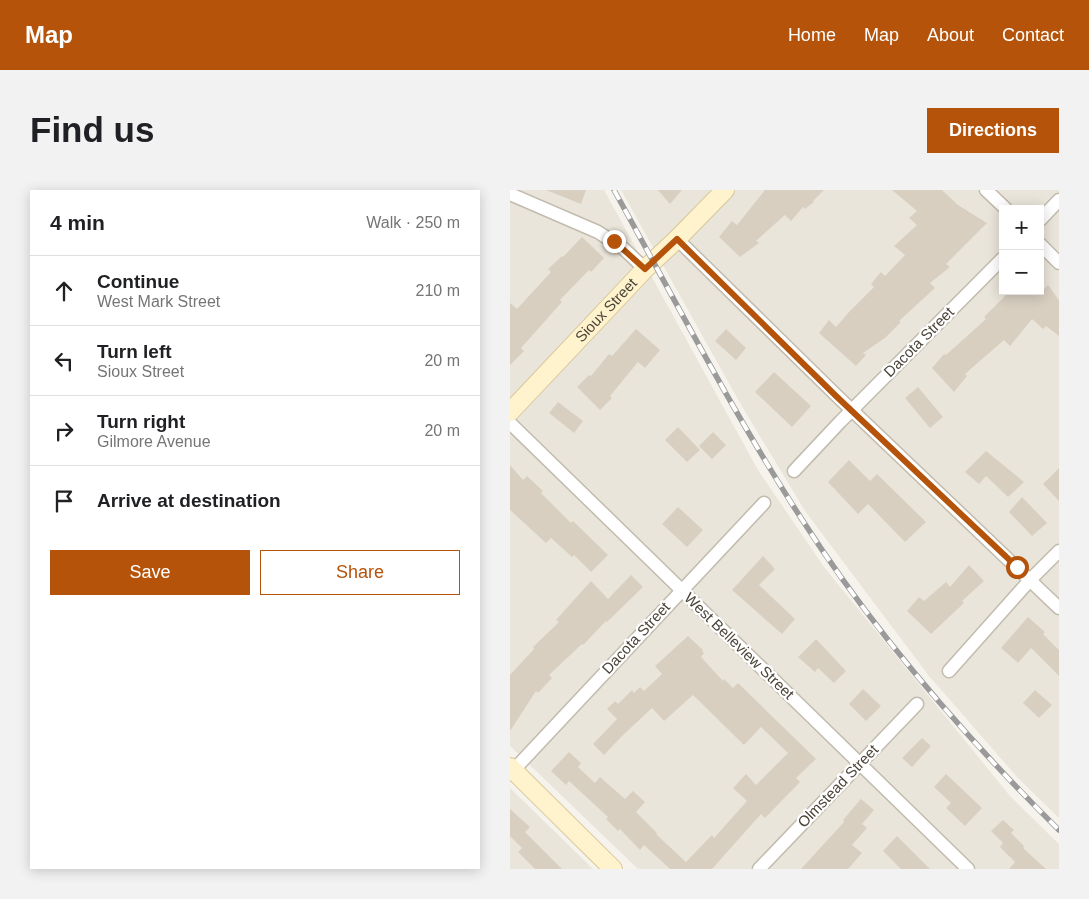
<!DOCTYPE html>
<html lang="en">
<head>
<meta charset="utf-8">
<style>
	body { margin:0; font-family:Arial,sans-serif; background:#f2f2f2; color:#202124 }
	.controls { position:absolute; right:15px; top:15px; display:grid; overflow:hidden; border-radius:0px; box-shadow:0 2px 12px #0003 }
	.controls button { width:45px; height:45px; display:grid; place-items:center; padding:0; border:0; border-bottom:1px solid #e0e0e0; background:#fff; color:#202124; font:25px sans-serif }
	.stop { position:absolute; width:15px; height:15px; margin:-11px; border:4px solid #b45309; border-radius:50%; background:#fff }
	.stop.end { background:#b45309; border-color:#fff; box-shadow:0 1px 5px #0008 }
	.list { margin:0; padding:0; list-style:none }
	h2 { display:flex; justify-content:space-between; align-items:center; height:65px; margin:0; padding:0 20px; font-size:21px }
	h2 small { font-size:16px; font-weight:400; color:#757577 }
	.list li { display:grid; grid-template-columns:32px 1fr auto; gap:15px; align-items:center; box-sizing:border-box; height:70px; padding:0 20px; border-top:1px solid #e0e0e0 }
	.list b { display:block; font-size:19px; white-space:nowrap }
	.list p { margin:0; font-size:16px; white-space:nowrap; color:#757577 }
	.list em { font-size:16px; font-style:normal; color:#757577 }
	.actions { display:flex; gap:10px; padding:15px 20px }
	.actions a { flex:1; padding:11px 0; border:1px solid #b45309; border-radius:0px; text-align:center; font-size:18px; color:#b45309 }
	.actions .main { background:#b45309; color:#fff }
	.icon { flex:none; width:28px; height:28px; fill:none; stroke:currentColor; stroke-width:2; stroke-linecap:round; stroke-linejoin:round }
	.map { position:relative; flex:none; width:549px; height:679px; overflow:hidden; border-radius:0px }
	header { display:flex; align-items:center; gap:30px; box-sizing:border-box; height:70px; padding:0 25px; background:#b45309; color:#fff }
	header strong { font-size:24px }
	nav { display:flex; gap:28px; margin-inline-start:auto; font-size:18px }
	.intro { display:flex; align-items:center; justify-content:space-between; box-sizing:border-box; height:120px; padding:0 30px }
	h1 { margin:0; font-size:35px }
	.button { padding:12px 22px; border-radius:0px; background:#b45309; color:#fff; font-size:18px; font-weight:700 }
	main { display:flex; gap:30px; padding:0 30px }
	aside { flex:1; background:#fff; border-radius:0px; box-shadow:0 2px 12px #0003 }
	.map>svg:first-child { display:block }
	.residential { fill:#eae5da; fill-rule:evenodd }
	.building { fill:#d8cfc1 }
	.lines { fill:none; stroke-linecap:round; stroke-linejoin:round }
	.street-casing { stroke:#c2bbae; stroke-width:15 }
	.secondary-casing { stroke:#d6c79b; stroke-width:20 }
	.street { stroke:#fff; stroke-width:12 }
	.secondary { stroke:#fff3cd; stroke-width:18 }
	.rail-casing { stroke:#9a9a9a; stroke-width:5.5 }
	.rail { stroke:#fff; stroke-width:4; stroke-dasharray:11; stroke-linecap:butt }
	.route { stroke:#b45309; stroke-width:6 }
	.labels { text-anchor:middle; stroke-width:4.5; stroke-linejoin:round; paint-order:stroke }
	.street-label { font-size:15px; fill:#4b4439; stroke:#fff }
</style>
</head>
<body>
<header>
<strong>Map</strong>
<nav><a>Home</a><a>Map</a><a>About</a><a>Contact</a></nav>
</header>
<div class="intro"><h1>Find us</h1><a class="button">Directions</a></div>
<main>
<aside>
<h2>4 min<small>Walk · 250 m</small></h2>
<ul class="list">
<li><svg class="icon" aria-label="ahead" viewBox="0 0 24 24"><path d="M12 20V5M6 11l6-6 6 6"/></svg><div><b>Continue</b><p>West Mark Street</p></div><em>210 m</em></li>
<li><svg class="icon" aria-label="left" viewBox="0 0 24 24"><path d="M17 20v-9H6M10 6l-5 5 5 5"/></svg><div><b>Turn left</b><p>Sioux Street</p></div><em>20 m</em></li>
<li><svg class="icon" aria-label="right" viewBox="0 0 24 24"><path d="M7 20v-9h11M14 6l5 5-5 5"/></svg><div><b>Turn right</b><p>Gilmore Avenue</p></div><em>20 m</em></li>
<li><svg class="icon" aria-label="arrive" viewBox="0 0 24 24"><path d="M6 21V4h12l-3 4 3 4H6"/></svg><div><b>Arrive at destination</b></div></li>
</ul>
<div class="actions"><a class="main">Save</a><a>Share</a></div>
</aside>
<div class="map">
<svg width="549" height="679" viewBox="0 0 549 679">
	<rect width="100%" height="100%" fill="#f6f3ec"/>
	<!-- residential -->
	<path class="residential" d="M0 0H94L248 280 314 377 500 606 549 654V679H128L0 556Z
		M111 0H549V628L508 588 419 486 295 321 230 213ZM493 19H530V101H493Z
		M0 598 83 679H0Z"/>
	<!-- building -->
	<path class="building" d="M36 0H76L71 14Z
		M148 0H172L160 14Z
		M255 0H314L303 11 304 12 295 19 293 17 281 31 275 25 246 51 249 53 230 67 209 47 222 31 227 35Z
		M382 0H432L448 15 477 33 436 74 440 77 420 93 425 98 389 131 391 132 375 148 353 163 356 165 346 176 309 143 319 130 326 137 338 123 364 97 361 94 371 82 375 86 395 65 384 56 407 35 399 28 407 21Z
		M72 47 94 68 81 82 79 80 50 110 52 112 11 158 14 161 0 175V113L7 119 41 82 38 79 52 66 53 67Z
		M538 95 549 110V146L536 136 533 139 522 129 500 156 494 150 455 184 457 186 444 202 422 178 434 164 436 165 476 129 474 127 500 101H532Z
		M126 139 150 160 135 178 128 172 100 206 102 208 90 220 67 197 79 185 81 186 99 164 102 166Z
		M216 139 236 158 226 170 205 151Z
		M264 182 301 216 282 237 245 202Z
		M408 197 433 227 420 238 395 208Z
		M48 212 73 231 64 243 39 223Z
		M168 237 190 260 177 272 155 250Z
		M203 242 216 255 202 269 189 256Z
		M476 261 514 292 498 307 476 286 469 294 455 282Z
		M339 270 360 291 367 284 416 332 395 352 358 314 348 324 318 292Z
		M0 275 13 290 17 286 33 301 31 303 61 333 63 331 98 365 81 382 64 365 62 367 41 348 36 353 0 320Z
		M549 278V311L533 294Z
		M512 307 537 333 522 346 499 322Z
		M168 317 193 340 177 357 152 334Z
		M253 366 265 379 249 395 285 429 272 444 222 400Z
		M459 375 474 391 452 411 454 413 421 444 397 421 409 407 414 411 436 392 440 397Z
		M121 385 133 397 97 432 96 431 73 455 72 454 39 485 42 488 28 503 26 501 0 541V485L24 459 23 457 49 432 46 430 81 391 98 409Z
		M518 427 535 442 533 444 549 460V486L521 458 508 473 491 458Z
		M178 446 193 460 192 461 194 463 191 467 213 491 214 489 223 498 228 493 306 569 286 588 290 592 255 628 251 624 202 679H160L134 655 130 660 110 639 108 641 96 629 98 627 59 591 56 595 41 581 59 562 71 573 68 577 85 593 90 587 115 609 123 601 135 612 126 622 147 643 146 644 176 672 202 645 204 648 237 611 223 598 236 584 246 595 278 563 251 537 234 555 183 505 154 531 142 518 111 547 94 565 83 554 107 529 97 519 105 511 108 514 122 500 124 503 130 497 134 501 152 484 145 476Z
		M306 449 336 481 324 493 308 478 305 482 288 467Z
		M353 499 371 516 356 531 339 514Z
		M525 500 542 515 529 528 513 513Z
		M412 548 421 556 402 577 392 568Z
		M436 584 472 618 455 636 436 618 441 613 424 597Z
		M351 609 364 620 352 634 357 638 342 655 352 663 338 679H291L334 632 333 630Z
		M0 619 20 637 15 642 52 679H25L8 662 12 658 0 646Z
		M493 630 504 640 501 643 514 656 513 658 536 679H499L505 672 490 657 493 653 481 641Z
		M387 646 420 679H391L373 661Z"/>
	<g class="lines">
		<defs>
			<path id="street" d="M476 0 496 19
				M0 4 88 42 114 59 135 79
				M530 30 549 10
				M167 49 327 206 549 418
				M530 54 549 73
				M0 233 458 679
				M284 281 330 232 493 68
				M439 481 520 390 549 361
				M0 584 254 313
				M249 679 407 514"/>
			<g id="secondary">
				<path id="s1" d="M0 222 135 79 167 49 215 0"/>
				<path d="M0 577 103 679"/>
			</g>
		</defs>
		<!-- street casing -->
		<use href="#street" class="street-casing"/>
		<!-- secondary casing -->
		<use href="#secondary" class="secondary-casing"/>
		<!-- street -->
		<use href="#street" class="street"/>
		<!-- secondary -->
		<use href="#secondary" class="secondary"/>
		<defs>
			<path id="rail" d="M104 0C165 110 223 223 291 328 364 442 453 545 549 640"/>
		</defs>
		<!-- rail casing -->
		<use href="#rail" class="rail-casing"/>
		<!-- rail -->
		<use href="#rail" class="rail"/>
	</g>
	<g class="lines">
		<!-- route -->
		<path class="route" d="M104 51 135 79 167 49 326 206 507 377"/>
	</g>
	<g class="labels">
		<!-- street labels -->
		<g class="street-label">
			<text dy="5" stroke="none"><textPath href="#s1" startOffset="140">Sioux Street</textPath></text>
			<text transform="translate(409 152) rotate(-45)" y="5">Dacota Street</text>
			<text transform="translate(126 448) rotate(-47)" y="5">Dacota Street</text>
			<text transform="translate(229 456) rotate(44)" y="5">West Belleview Street</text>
			<text transform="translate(328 596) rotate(-46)" y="5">Olmstead Street</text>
		</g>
	</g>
</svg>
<div class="controls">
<button>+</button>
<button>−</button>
</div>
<div class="stop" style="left:507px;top:377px"></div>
<div class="stop end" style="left:104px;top:51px"></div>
</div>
</main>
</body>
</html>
